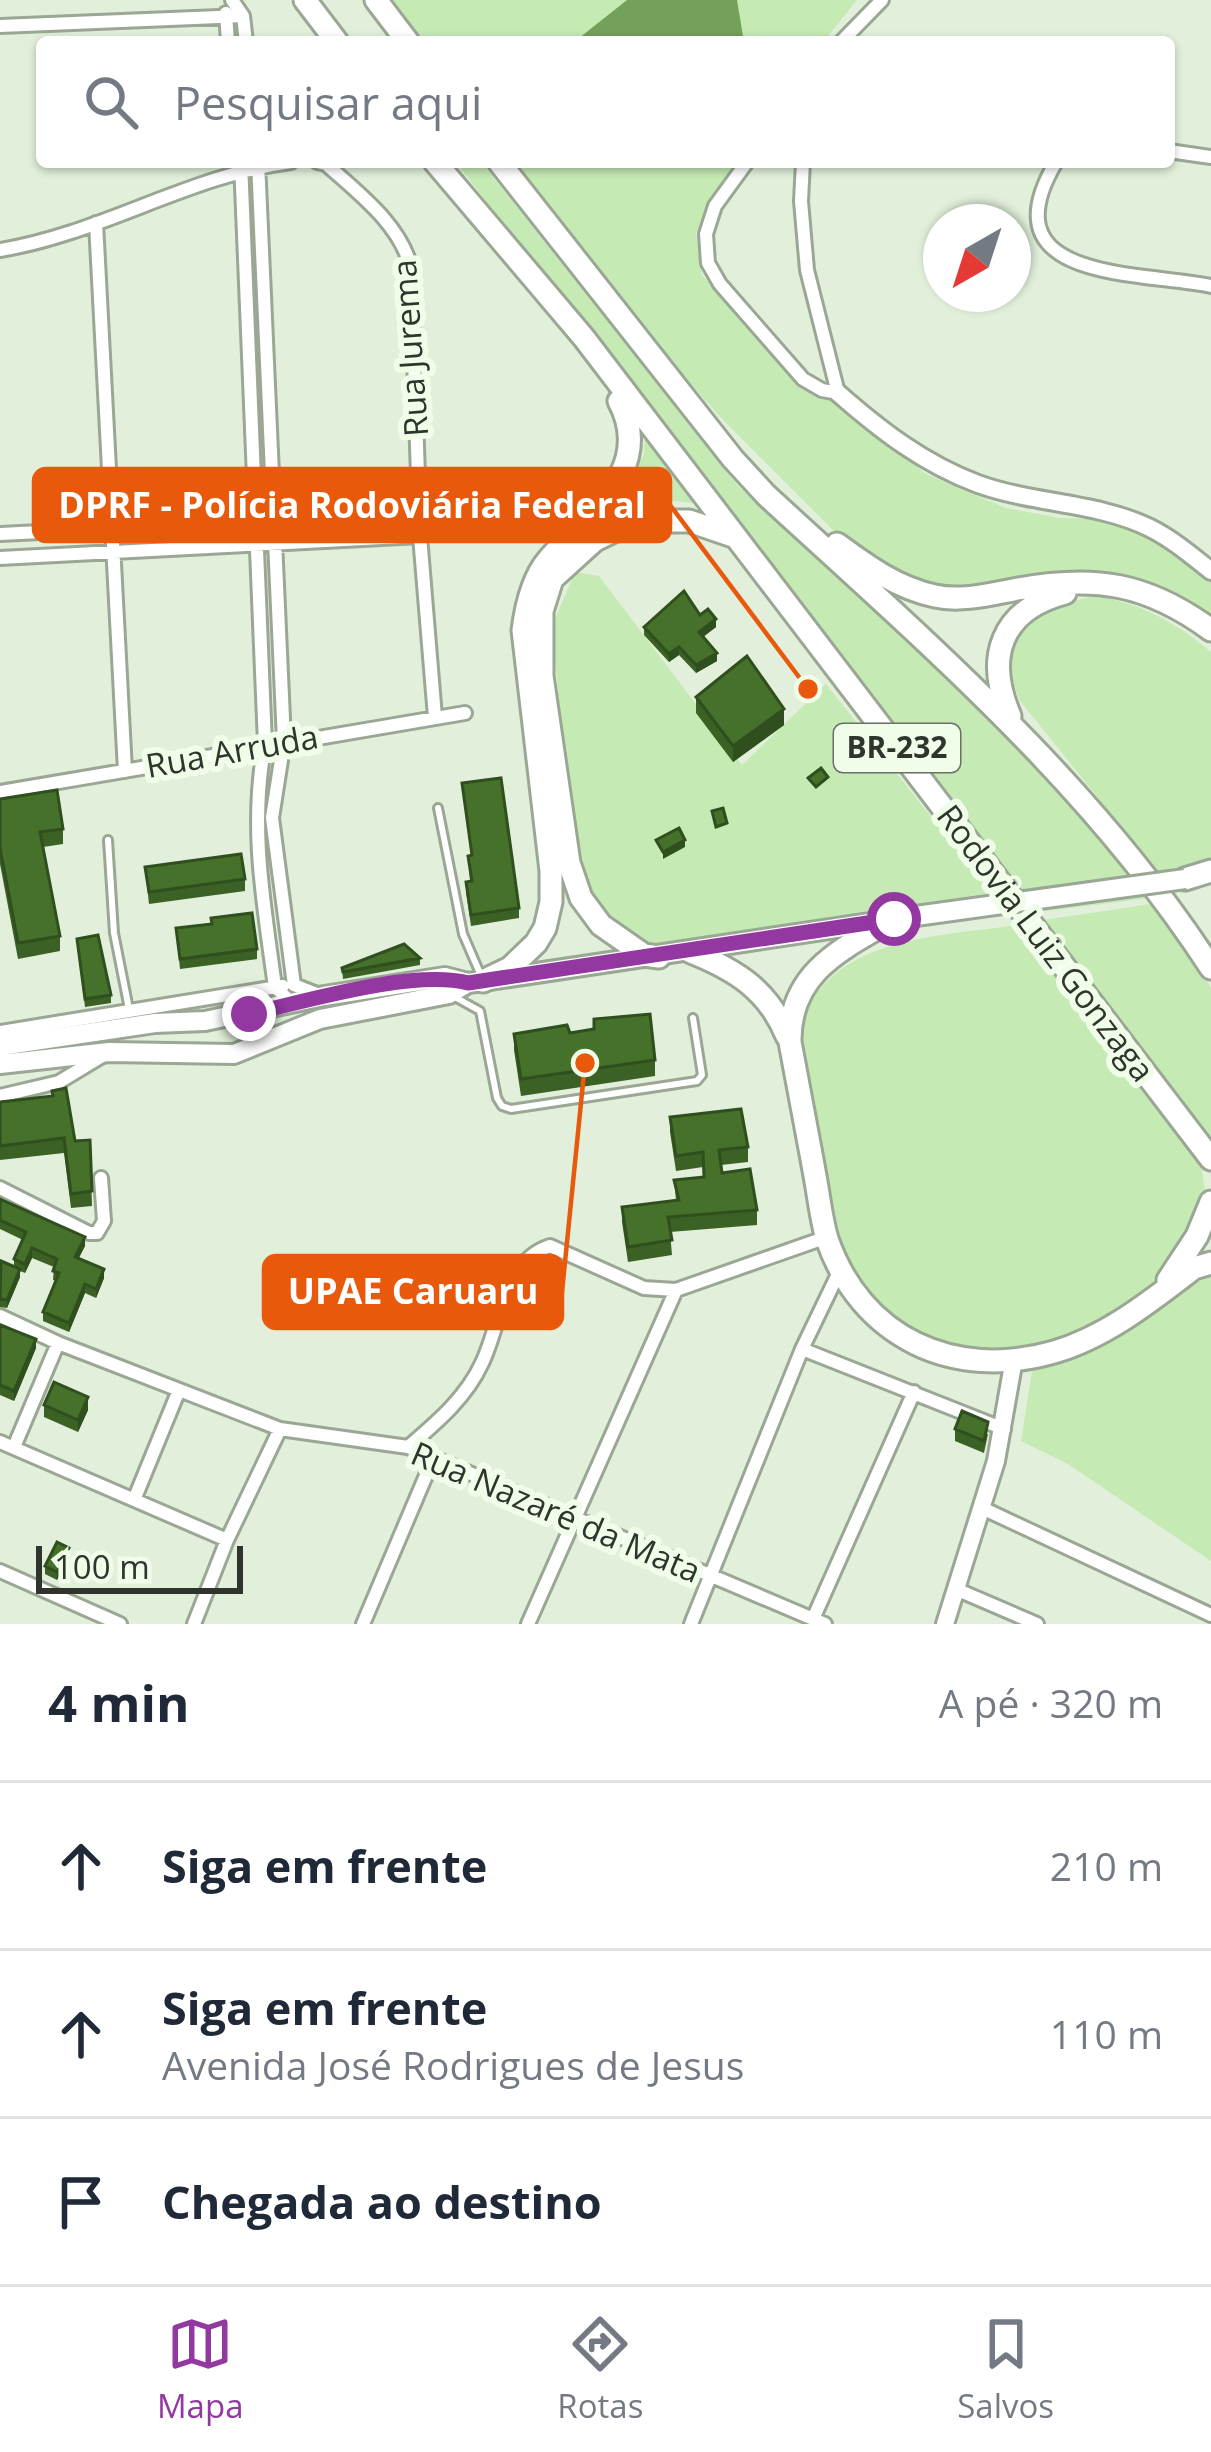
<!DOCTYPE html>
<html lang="pt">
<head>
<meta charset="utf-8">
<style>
	body { margin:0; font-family:"Open Sans",sans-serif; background:#f2f2f3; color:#1f2937 }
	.compass { position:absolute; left:923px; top:204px; width:108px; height:108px; border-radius:50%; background:#fff; box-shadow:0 3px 9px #0004; rotate:219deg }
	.scale { position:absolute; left:36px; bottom:30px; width:207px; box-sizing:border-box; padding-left:12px; border:6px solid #2f342c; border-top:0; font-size:33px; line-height:42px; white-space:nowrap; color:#2f342c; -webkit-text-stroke:9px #effde9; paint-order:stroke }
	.stop { position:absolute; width:36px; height:36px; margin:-27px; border:9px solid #9337a1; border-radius:50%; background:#fff }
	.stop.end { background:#9337a1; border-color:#fff; box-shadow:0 3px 12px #0008 }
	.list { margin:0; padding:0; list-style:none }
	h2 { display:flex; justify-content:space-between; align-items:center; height:156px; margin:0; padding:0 48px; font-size:51px }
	h2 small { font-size:39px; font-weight:400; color:#747a83 }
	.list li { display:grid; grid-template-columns:78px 1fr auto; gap:36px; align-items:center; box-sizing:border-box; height:168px; padding:0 48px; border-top:3px solid #e0e1e3 }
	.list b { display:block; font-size:45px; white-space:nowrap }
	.list p { margin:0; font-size:39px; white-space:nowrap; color:#747a83 }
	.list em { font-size:39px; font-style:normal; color:#747a83 }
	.icon { flex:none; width:66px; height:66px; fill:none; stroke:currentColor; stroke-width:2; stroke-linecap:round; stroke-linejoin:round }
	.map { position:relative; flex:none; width:1211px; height:1624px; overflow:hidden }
	.search { position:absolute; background:#fff; box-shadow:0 3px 9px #0004; left:36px; right:36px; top:36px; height:132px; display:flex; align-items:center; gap:30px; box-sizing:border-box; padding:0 42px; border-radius:12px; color:#747a83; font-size:45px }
	.sheet { height:660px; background:#fff }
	nav { display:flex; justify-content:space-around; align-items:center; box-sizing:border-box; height:168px; border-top:3px solid #e0e1e3; background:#fff; font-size:33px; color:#747a83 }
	nav a { display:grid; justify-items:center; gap:6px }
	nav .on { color:#9337a1 }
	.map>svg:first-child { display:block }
	.green { fill:#c5eab4 }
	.water { fill:#73a15a }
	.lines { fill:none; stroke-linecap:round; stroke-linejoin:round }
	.lane-casing { stroke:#9aa794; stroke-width:12 }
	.street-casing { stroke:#9aa794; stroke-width:18 }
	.secondary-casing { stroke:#9aa794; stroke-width:22 }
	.primary-casing { stroke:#9aa794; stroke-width:24 }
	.highway-casing { stroke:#9aa794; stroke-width:27 }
	.lane { stroke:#fff; stroke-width:6 }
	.street { stroke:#fff; stroke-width:12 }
	.secondary { stroke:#fff; stroke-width:16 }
	.primary { stroke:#fff; stroke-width:18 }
	.highway { stroke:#fff; stroke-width:21 }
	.primary-bridge-casing { stroke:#9aa794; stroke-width:24; stroke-linecap:butt }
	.primary-bridge { stroke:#fff; stroke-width:18 }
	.wall { fill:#3b6125 }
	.shaded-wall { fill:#304f1e }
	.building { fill:#45712b; stroke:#304f1e; stroke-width:3 }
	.route { stroke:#9337a1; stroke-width:15 }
	.labels { text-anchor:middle; stroke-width:12; stroke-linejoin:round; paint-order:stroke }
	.shield { fill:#effde9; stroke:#697065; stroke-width:3 }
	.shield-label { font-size:30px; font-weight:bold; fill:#2f342c }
	.street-label { font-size:33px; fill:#2f342c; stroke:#effde9 }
	.leader { fill:none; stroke:#e8590c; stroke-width:4.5 }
	.callout-dot { fill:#e8590c; stroke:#effde9; stroke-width:4.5 }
	.callout { fill:#e8590c; stroke:#e8590c; stroke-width:4.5 }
	.callout-label { font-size:36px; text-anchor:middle; font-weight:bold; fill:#fff }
</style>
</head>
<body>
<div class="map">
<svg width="1211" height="1624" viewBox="0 0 1211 1624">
	<rect width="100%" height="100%" fill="#e2f0db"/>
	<!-- green -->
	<path class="green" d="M390 0H857L823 42H422Z
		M456 162H481L737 485 1032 754 1158 897 1030 913Z
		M514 162H737L696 233 702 275 801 382 835 401 926 474 1006 508 1060 518 1100 519 1135 530 1172 548 1211 579V619L1146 583 942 590 906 581 843 540 723 420 632 318Z
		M645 423 705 506C668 497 647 500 613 516L644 454Z
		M575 572 599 576 742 765 826 684 993 895 680 942 647 943 602 918 573 858 552 626Z
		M1095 596C1141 603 1175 622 1211 652V862L1158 872 1020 701C989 631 1035 608 1095 596Z
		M1164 902 1211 988V1137L1037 921Z
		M1025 924 1200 1161 1206 1195 1200 1216 1154 1292 1052 1347 981 1355 917 1338 865 1299 831 1235 798 1031C826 934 942 937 1025 924Z
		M1211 1269V1561L1068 1464 1021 1441 1033 1365Z"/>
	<!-- water -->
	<path class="water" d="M627 0H737L744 42H574Z"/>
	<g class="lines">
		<defs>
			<path id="lane" d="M438 808 463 934 482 978
				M108 840 114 933 129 1009
				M453 996 480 1011 497 1098 502 1106 511 1109 697 1081 702 1075 693 1018"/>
			<path id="street" d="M232 0 243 16 246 42
				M226 13 228 42
				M0 26 243 16
				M841 42 882 0
				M1169 151 1211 157
				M241 162 265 744C249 827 264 904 275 987L292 1003
				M258 162 284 741 272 818 294 985 322 996
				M317 162 326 164C358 193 399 223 411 267L420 536 435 717
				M747 162 715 206 706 234 708 263 720 284 803 379 822 390 838 393 807 270 801 201 803 162
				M1056 162C985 282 1139 271 1211 286
				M96 223 125 771
				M0 250C100 234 190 175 291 162
				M0 534 261 521
				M0 558 420 536
				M0 792 465 713
				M0 1032 283 986
				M0 1096 59 1082 102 1056
				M0 1188 89 1233H97L104 1221 101 1178
				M840 1270 802 1349 1004 1429
				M0 1316 58 1343 280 1429 408 1447 825 1624
				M0 1442 227 1540
				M14 1447 58 1343
				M408 1447C436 1423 466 1398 482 1363 501 1324 503 1261 550 1246L644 1288 676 1290 827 1237
				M134 1500 179 1390
				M982 1508 1211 1615
				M0 1571 120 1624
				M958 1590 1037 1624
				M813 1619 914 1392
				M194 1624 227 1540 280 1429
				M363 1624 433 1459
				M528 1624 676 1290
				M691 1624 802 1349"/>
			<path id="secondary" d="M838 393C880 430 924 464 978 484 1033 504 1097 502 1150 528 1172 539 1191 555 1211 571
				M945 1624 996 1461 1014 1359"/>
			<path id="primary" d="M0 1046 155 1023 205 1021 324 996 445 977 468 983 483 981 883 921
				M0 1064 109 1052 234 1054 320 1019 449 994 468 983"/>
			<path id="highway" d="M305 0 337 42
				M376 0 408 42
				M435 162 584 338 1211 1159
				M499 162 733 459 766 495C927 643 1091 783 1211 968
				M837 544C867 566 897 588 935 596 961 602 991 594 1018 589 1095 575 1147 583 1211 630
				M1010 716C985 658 1000 610 1065 593
				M1185 879 1211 871
				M894 919C841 949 789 973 790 1042 798 1086 807 1131 815 1176 819 1197 821 1219 827 1239 861 1338 954 1381 1054 1352 1106 1337 1151 1301 1194 1268L1211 1263
				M691 952C736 970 768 990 787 1036
				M659 957 644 955 601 925 581 898 569 863 542 676V611L552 579 595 540 634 521H689L733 536
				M483 981 510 968 536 943 545 928 551 902V871L523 630C526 607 532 579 548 560 587 514 656 470 619 401
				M1168 1280 1197 1236 1211 1202"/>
		</defs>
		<!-- lane casing -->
		<use href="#lane" class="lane-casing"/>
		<!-- street casing -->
		<use href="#street" class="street-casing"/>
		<!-- secondary casing -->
		<use href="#secondary" class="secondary-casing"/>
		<!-- primary casing -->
		<use href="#primary" class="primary-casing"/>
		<!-- highway casing -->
		<use href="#highway" class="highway-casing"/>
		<!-- lane -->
		<use href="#lane" class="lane"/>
		<!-- street -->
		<use href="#street" class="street"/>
		<!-- secondary -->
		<use href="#secondary" class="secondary"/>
		<!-- primary -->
		<use href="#primary" class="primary"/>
		<!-- highway -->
		<use href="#highway" class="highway"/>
		<defs>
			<path id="primary-bridge" d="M894 919 1185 879"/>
		</defs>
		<!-- primary-bridge casing -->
		<use href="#primary-bridge" class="primary-bridge-casing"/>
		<!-- primary-bridge -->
		<use href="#primary-bridge" class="primary-bridge"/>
	</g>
	<!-- wall -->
	<path class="wall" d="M700 615 716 627 703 637 717 661 696 673 679 655 669 662 644 635V627Z
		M696 697 784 725 733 762 696 713Z
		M462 783 519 908V918L471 926 466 892V882L470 881 468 856H471Z
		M0 799 63 829V844L43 847 60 936V951L18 959 0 864Z
		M145 867 245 879V891L149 904Z
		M212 924 257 949V959L180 969 176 928Z
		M77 939 111 995V1003L85 1007Z
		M420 958V965L343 979 342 968Z
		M570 1033 655 1060V1076L521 1096 514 1050V1034Z
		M0 1102 75 1141 90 1140 92 1206 71 1208 64 1153 0 1160Z
		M670 1117 748 1147V1162L721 1165 722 1173 757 1210V1225L670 1232 672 1255 628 1262 622 1222V1207L676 1200 674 1180 704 1177 703 1167 676 1171 670 1132Z
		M0 1199 85 1246 78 1258 104 1278 96 1298 85 1293 69 1332 43 1321V1312L56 1281 53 1280 54 1267 32 1258 25 1273 20 1271V1277L7 1308 0 1307V1264L14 1267V1259L23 1240 0 1229Z
		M0 1325 36 1348 14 1401 0 1395Z
		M44 1405 88 1410 78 1432 44 1417Z
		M955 1429 988 1434 984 1453 955 1441Z
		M69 1556 57 1580 45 1574V1566Z"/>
	<!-- shaded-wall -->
	<path class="shaded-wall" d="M716 619V627L699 640V632Z
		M679 647V655L669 662V654Z
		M717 653V661L696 673V665Z
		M784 709V725L733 762V746Z
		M685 840V847L663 859V852Z
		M85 1237V1246L75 1266V1257Z
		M32 1248V1258L25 1273V1264Z
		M20 1269V1277L7 1308V1300Z
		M104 1269V1278L96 1298V1289Z
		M85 1284V1293L69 1332V1323Z
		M36 1339V1348L14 1401V1391Z
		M88 1397V1410L78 1432V1420Z
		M69 1548V1556L57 1580V1572Z"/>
	<!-- building -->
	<path class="building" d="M684 591 700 615 708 609 716 619 699 632 717 653 696 665 679 647 669 654 644 627Z
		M747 656 784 709 733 746 696 697Z
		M821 768 828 777 816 787 808 778Z
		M501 778 519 908 471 915 466 882 472 881 468 856 472 855 462 783Z
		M57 790 63 829 40 832 60 936 18 943 0 848V799Z
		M723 808 727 823 716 827 712 811Z
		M679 828 685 840 663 852 656 840Z
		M241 854 245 879 149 892 145 867Z
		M252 913 257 949 180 959 176 928 212 924 211 918Z
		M98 935 111 995 85 999 77 939Z
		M404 944 420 958 343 972 342 968Z
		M650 1014 655 1060 521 1079 514 1034 567 1025 570 1033 594 1029V1019Z
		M66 1088 75 1141 90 1140 92 1191 71 1194 64 1138 0 1146V1102L53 1096 52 1091Z
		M741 1109 748 1147 719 1150 722 1173 750 1169 757 1210 668 1217 672 1240 628 1247 622 1207 679 1200 674 1180 704 1177 703 1152 676 1156 670 1117Z
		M0 1199 85 1237 75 1257 104 1269 96 1289 85 1284 69 1323 43 1312 59 1273 53 1271 57 1259 32 1248 25 1264 14 1259 26 1232 0 1220Z
		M1 1261 20 1269 7 1300 0 1299Z
		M0 1325 36 1339 14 1391 0 1385Z
		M54 1382 88 1397 78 1420 44 1405Z
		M962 1411 988 1422 984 1441 955 1429Z
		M57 1542 69 1548 57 1572 45 1566Z"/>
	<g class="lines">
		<!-- route -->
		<path class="route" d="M249 1014C307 1001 413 969 468 983L894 919"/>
	</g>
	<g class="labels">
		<!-- shield labels -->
		<rect class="shield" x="834" y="724" width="126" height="48" rx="9"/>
		<g class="shield-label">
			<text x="897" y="758">BR-232</text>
		</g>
		<!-- street labels -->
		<g class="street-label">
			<text transform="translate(410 348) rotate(-94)" y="12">Rua Jurema</text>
			<text transform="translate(232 751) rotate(-10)" y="12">Rua Arruda</text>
			<text transform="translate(1046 943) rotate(53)" y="12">Rodovia Luiz Gonzaga</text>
			<text transform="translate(556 1512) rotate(23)" y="12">Rua Nazaré da Mata</text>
		</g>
	</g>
	<!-- callouts -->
	<path class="leader" d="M808 689L670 505M585 1063L562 1292"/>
	<g class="callout-dot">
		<circle cx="808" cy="689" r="12"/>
		<circle cx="585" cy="1063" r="12"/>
	</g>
	<g class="callout">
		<rect x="34" y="469" width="636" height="72" rx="12"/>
		<rect x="264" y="1256" width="298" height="72" rx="12"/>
	</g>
	<g class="callout-label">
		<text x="352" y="518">DPRF - Polícia Rodoviária Federal</text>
		<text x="413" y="1304">UPAE Caruaru</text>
	</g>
</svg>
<svg class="compass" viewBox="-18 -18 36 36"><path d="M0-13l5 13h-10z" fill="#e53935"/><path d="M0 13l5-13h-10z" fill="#747a83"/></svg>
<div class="scale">100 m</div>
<div class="stop" style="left:894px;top:919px"></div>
<div class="stop end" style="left:249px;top:1014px"></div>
<div class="search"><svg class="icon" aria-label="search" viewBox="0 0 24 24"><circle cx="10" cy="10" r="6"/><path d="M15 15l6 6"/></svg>Pesquisar aqui</div>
</div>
<section class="sheet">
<h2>4 min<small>A pé · 320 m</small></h2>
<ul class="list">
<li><svg class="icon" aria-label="ahead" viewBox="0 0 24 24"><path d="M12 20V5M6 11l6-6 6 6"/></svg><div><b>Siga em frente</b></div><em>210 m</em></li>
<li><svg class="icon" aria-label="ahead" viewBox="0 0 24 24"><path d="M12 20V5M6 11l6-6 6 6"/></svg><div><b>Siga em frente</b><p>Avenida José Rodrigues de Jesus</p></div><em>110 m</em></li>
<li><svg class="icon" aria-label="arrive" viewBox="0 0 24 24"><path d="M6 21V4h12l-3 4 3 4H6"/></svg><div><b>Chegada ao destino</b></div></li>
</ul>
</section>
<nav>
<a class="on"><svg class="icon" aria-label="map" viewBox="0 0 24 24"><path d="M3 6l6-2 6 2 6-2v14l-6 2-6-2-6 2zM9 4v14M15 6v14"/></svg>Mapa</a>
<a><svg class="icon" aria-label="directions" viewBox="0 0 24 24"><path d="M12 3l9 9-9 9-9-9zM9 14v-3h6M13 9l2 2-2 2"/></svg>Rotas</a>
<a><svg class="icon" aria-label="saved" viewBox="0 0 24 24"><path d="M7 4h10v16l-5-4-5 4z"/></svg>Salvos</a>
</nav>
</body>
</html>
